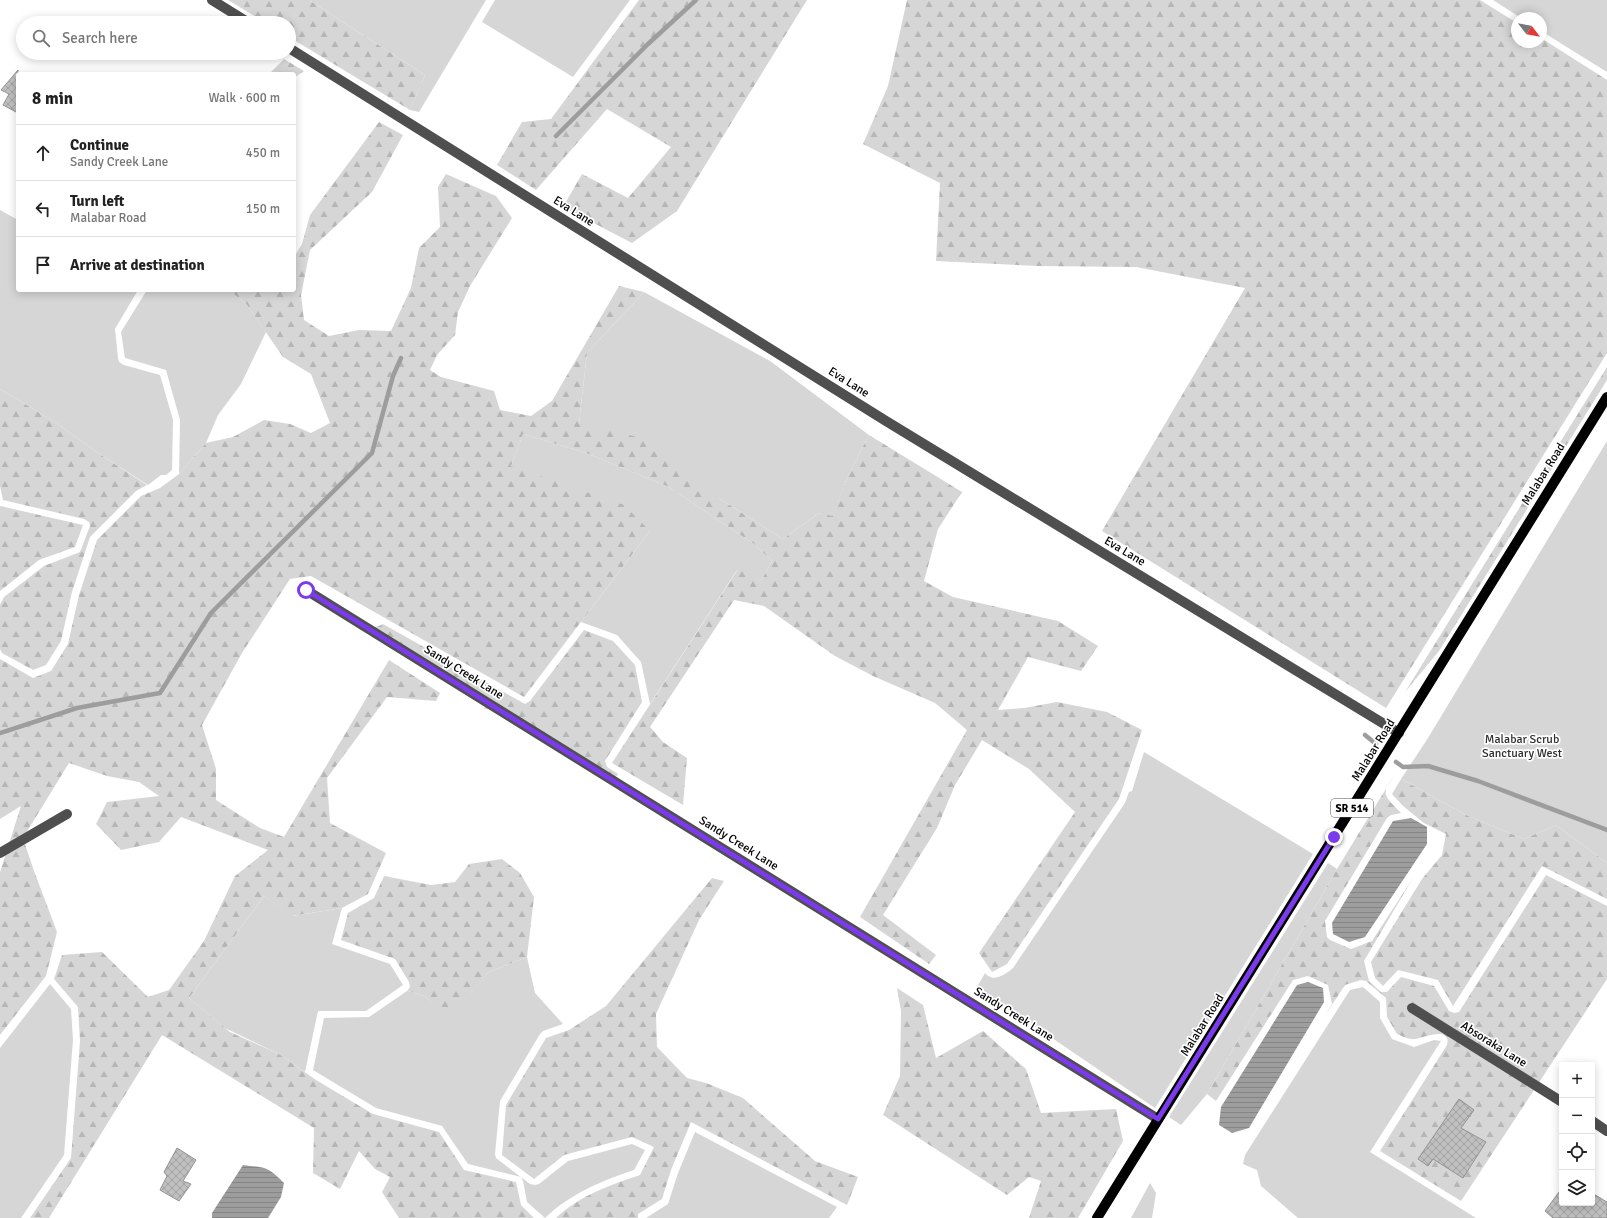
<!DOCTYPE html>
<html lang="en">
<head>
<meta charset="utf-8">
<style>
	body { margin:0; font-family:Signika,sans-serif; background:#f2f2f2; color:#222 }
	.controls { position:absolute; right:12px; bottom:12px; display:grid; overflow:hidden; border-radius:4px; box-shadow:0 2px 10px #0003 }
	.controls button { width:36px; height:36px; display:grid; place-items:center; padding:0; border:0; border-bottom:1px solid #e0e0e0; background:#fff; color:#222; font:20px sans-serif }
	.compass { position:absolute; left:1511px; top:12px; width:36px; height:36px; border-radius:50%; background:#fff; box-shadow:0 2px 10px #0003; rotate:121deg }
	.stop { position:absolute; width:12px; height:12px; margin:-9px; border:3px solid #7c3aed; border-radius:50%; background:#fff }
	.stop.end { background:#7c3aed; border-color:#fff; box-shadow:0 1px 4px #0008 }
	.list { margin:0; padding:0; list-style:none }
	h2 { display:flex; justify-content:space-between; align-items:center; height:52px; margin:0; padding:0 16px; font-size:17px }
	h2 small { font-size:13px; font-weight:400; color:#767676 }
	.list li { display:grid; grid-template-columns:26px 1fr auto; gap:12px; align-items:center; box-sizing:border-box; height:56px; padding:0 16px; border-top:1px solid #e0e0e0 }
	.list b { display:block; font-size:15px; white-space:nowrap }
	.list p { margin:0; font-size:13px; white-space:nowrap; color:#767676 }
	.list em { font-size:13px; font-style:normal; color:#767676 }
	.icon { flex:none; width:22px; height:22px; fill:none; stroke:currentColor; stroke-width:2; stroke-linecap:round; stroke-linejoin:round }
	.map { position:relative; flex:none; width:1607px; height:1218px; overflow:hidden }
	.search { position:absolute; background:#fff; box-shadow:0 2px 10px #0003; left:16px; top:16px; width:280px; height:44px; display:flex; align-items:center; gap:10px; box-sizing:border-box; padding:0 14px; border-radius:22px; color:#767676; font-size:15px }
	.panel { position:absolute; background:#fff; box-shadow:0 2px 10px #0003; left:16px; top:72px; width:280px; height:220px; border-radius:4px }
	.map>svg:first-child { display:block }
	.green { fill:#d6d6d6 }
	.forest { fill:url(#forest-firs) }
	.water { fill:url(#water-rules) }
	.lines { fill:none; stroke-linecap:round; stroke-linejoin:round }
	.stream { stroke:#9d9d9d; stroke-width:4.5 }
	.building { fill:url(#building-cross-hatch); stroke:#939393 }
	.minor { stroke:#4f4f4f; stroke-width:10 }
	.major { stroke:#000; stroke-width:10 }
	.route { stroke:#7c3aed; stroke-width:5 }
	.labels { text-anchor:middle; stroke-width:3.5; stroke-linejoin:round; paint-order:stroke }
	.shield { fill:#fff; stroke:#4c4c4c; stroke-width:1 }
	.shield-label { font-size:11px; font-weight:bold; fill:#000 }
	.street-label { font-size:12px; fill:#000; stroke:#fff }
	.park-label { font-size:12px; fill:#2d2d2d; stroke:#fff }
</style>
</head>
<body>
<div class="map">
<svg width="1607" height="1218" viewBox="0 0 1607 1218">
	<defs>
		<pattern id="forest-firs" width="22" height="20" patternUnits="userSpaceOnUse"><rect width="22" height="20" fill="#d6d6d6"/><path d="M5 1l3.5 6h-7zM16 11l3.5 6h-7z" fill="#b6b6b6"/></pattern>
		<pattern id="water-rules" width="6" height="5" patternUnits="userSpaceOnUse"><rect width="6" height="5" fill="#9d9d9d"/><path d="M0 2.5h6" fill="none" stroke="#858585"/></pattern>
		<pattern id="building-cross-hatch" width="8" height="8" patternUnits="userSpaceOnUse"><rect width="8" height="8" fill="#bfbfbf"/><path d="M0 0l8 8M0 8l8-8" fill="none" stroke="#a2a2a2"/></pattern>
	</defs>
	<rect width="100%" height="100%" fill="#fff"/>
	<!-- green -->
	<path class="green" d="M309 0H486L419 112 410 110 425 75Z
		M495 0H630L573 77 482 22Z
		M1493 0H1607V72L1541 31V18H1521Z
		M0 210 18 220V290H138L115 329 118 358 119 362 124 365 160 375 173 420 172 470 166 475H161L148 485 98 453 55 422 0 389Z
		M147 290H229L247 305 266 332 241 384 218 415 206 443 179 474 180 420 166 370 125 358 121 332Z
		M644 292 770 361 869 435 848 476 832 517 819 513 783 539 720 499 579 423 587 353Z
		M523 434 586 453 669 487 754 544 772 561 761 581 737 570 650 704 641 662 617 635 581 622 650 531 511 466Z
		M1607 441V863L1556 825 1524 839 1466 815 1401 779 1428 738Z
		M1144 752 1313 854 1155 1108 977 987 985 973C993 983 1005 975 1013 968L1125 803 1129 792 1132 791Z
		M1328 863 1337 869 1207 1094 1181 1125 1169 1117Z
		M264 896 293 916 342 908 332 944 390 964 403 985 366 1011H318L305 1072 279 1054 225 1028 189 998Z
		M527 957 535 993 563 1024 543 1031 540 1034 500 1101 495 1154 496 1158 530 1184 535 1185 539 1184 568 1161 632 1144 645 1150 634 1170C601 1181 570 1194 545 1218L527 1202 523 1181 521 1177 468 1164 442 1126 376 1108 313 1070 324 1018 369 1017 407 991 425 996 447 1019 489 972Z
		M50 984 71 1009 73 1040 64 1155 21 1218H0V1048Z
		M1363 987 1380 1002V1018L1392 1039 1414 1047 1434 1040 1441 1041 1370 1152 1476 1218H1298L1261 1186 1257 1170 1243 1164 1245 1155 1350 990Z
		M695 1132 837 1207 829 1218H646L668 1204 678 1173Z
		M1150 1183 1156 1193 1152 1218H1131Z"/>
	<!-- forest -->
	<path class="forest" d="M228 0H309L425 75 410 110 289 37V23H266Z
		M639 0H807L677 211 632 243 563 207 582 174 628 198 671 147 607 109 536 190 497 165 522 122 551 119Z
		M907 0H1480L1517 23V42H1541V38L1607 80V353L1386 708 1102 531 1245 288 1136 267 1038 266 936 261 940 183 863 144 888 86Z
		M284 59 304 71 294 78V74H269Z
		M379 122 403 135 372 192 310 250 301 295 304 320 329 336 359 330 391 331 411 288 419 248 440 227 438 187 446 174 496 196 512 218 470 286 458 312 455 335 437 355 430 370 441 377 494 391 500 410 531 416 552 401 619 286 644 292 587 353 579 423 646 439 720 499 783 539 819 513 832 516 848 476 869 435 962 492 938 529 924 581 953 597 1058 621 1098 646 1081 671 1028 657 998 710 1024 708 1057 702 1107 712 1142 730 1119 799 1007 964 992 972 979 953 1075 812 1029 769 982 740 955 785 937 828 883 915 936 955 929 964 860 917 967 730 935 703 873 676 835 656 764 606 734 600 650 727 663 742 687 758 683 805 612 763 738 569 761 581 772 561 754 544 669 487 586 453 523 434 511 466 624 505 650 531 524 697 311 576 290 579 242 653 202 725 216 769V800L260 828 284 837 389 660 440 693 436 701 387 697 327 778 330 823 386 853 368 894 342 908 292 916 264 896 189 998 230 1032 279 1054 316 1080 373 1114 439 1132 464 1170 516 1182 521 1205 534 1218H399L382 1192 390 1177 375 1169 359 1151 340 1189 313 1173 314 1128 162 1035 49 1218H30L71 1158 80 1041 78 1007 54 979 62 955 102 952 148 997 169 990 204 941 235 876 268 850 181 817 159 842 121 850 96 824 107 802 159 796 139 782 107 776 69 763 23 838 34 871 57 932 46 976 0 1035V872L21 806 0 819V659L33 678 51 671 68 644 79 595 97 540 141 496 160 488 179 474 206 443 233 437 264 420 290 424 311 433 330 423 311 374 283 357 247 305 229 290H294V257L302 244 310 215Z
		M1607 367V380L1439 651 1405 692Z
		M0 389 55 422 98 453 147 485 136 491 90 537 72 592 61 641 46 665 33 670 2 653 0 649V605L4 597 44 566 80 552 90 526 89 522 84 519 3 500 0 486Z
		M0 506 83 525 75 547 39 560 0 591Z
		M383 624 525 704 530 701 584 630 613 641 635 665 642 702 605 761 607 767 618 774 614 780 495 709H484L486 704 367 631Z
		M1398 769C1383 794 1379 791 1401 813L1391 815 1387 818 1325 921 1327 937 1330 940 1351 949 1372 941 1413 878 1364 961 1369 981 1381 992H1387L1401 977 1434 986 1449 1011 1454 1013 1459 1012 1546 875 1607 906V979L1461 1201 1380 1151 1447 1045C1452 1025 1422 1038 1415 1039 1409 1040 1402 1036 1397 1034L1387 1017 1386 998 1366 981 1361 980 1345 985 1324 1017 1332 1004 1328 985 1308 976 1293 980 1216 1101 1207 1094 1337 869Z
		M1401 779 1466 815 1524 839 1556 825 1607 863V899L1542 866 1453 1006 1438 980 1398 970 1383 986 1375 978 1371 962 1422 879 1442 855 1446 834 1424 823 1403 806 1392 794Z
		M502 859 520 873 534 897 527 957 489 972 447 1020 425 996 407 991 410 987 409 982 395 959 341 940 348 913 374 898 384 876 431 885 455 882 469 864Z
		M712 878 724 881 699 920 656 1014 657 1047 687 1078 706 1083 743 1098 815 1161 858 1177 847 1205 691 1122 671 1170 662 1199 638 1214V1218H556C579 1196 610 1185 640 1175L654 1147 632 1137 564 1155 534 1179 502 1155 506 1105 546 1038 569 1030 606 1006Z
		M897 988 923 1005 936 1058 983 1031 1026 1069 1041 1113 1116 1109 1123 1141 1078 1218H1029L1041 1181 1029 1177 1007 1195 883 1115 900 1076 901 1011Z"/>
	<!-- water -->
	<path class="water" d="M1411 818 1427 827V844L1365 937 1349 942 1333 934 1332 923 1393 821Z
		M1308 982 1323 988 1324 1002 1249 1128 1232 1133 1219 1125 1221 1107 1297 985Z
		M243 1165C266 1168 267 1166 284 1183L281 1197 268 1218H212V1213Z"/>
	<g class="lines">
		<!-- stream -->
		<path class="stream" d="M556 136 648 44 696 0
			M0 733 77 708 160 693 211 613 372 453 393 376 401 358
			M1365 735 1376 744
			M1396 762 1403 767 1428 766 1478 781 1607 830"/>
	</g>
	<!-- building -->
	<path class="building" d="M18 70V113L3 105 9 94 1 90Z
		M1459 1099 1474 1110 1461 1128 1486 1142 1463 1178 1433 1159 1428 1166 1418 1159Z
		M177 1148 196 1160 183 1181 191 1184 179 1201 160 1190 167 1176 164 1172Z
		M1562 1188V1203H1592V1193L1607 1202V1218H1553L1545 1211Z"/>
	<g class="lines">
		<!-- minor -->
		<path class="minor" d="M212 0 249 23
			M289 48 886 421 1399 733
			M306 590 1158 1119
			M0 853 67 814
			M1412 1008 1562 1102
			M1592 1121 1607 1131"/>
		<!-- major -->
		<path class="major" d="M1097 1218 1607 397"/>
	</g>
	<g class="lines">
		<!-- route -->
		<path class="route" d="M306 590 1158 1119 1334 837"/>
	</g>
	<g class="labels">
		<!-- shield labels -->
		<rect class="shield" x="1331" y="799" width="42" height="18" rx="3"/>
		<g class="shield-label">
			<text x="1352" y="812">SR 514</text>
		</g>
		<!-- street labels -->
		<g class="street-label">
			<text transform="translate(574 211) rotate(32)" y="4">Eva Lane</text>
			<text transform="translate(849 382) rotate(32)" y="4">Eva Lane</text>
			<text transform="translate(1543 474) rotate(-58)" y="4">Malabar Road</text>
			<text transform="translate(1125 551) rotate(31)" y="4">Eva Lane</text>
			<text transform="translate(464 672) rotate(32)" y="4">Sandy Creek Lane</text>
			<text transform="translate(1373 750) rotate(-58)" y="4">Malabar Road</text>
			<text transform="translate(739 843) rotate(32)" y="4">Sandy Creek Lane</text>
			<text transform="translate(1014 1014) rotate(32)" y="4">Sandy Creek Lane</text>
			<text transform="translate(1202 1025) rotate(-58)" y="4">Malabar Road</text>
			<text transform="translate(1494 1044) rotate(32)" y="4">Absoraka Lane</text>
		</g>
		<!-- park labels -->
		<g class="park-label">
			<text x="1522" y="743">Malabar Scrub<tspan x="1522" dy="14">Sanctuary West</tspan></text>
		</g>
	</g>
</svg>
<div class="controls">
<button>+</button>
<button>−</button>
<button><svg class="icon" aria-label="locate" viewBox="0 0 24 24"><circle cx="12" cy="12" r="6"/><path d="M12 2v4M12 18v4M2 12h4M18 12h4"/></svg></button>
<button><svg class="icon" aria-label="layers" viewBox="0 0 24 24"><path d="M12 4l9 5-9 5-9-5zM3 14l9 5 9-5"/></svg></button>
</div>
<svg class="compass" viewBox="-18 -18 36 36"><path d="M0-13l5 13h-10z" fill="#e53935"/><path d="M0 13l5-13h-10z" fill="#767676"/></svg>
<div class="stop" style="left:306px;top:590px"></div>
<div class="stop end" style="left:1334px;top:837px"></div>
<div class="search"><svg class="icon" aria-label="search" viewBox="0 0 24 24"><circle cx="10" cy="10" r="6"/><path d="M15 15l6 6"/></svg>Search here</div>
<section class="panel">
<h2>8 min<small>Walk · 600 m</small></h2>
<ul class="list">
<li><svg class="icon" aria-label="ahead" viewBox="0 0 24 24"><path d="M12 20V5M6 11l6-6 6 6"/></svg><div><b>Continue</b><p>Sandy Creek Lane</p></div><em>450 m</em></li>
<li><svg class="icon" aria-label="left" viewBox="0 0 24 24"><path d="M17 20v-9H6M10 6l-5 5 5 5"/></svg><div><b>Turn left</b><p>Malabar Road</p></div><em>150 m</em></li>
<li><svg class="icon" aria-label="arrive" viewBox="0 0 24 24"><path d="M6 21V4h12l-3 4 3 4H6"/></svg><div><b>Arrive at destination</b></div></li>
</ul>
</section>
</div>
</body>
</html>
